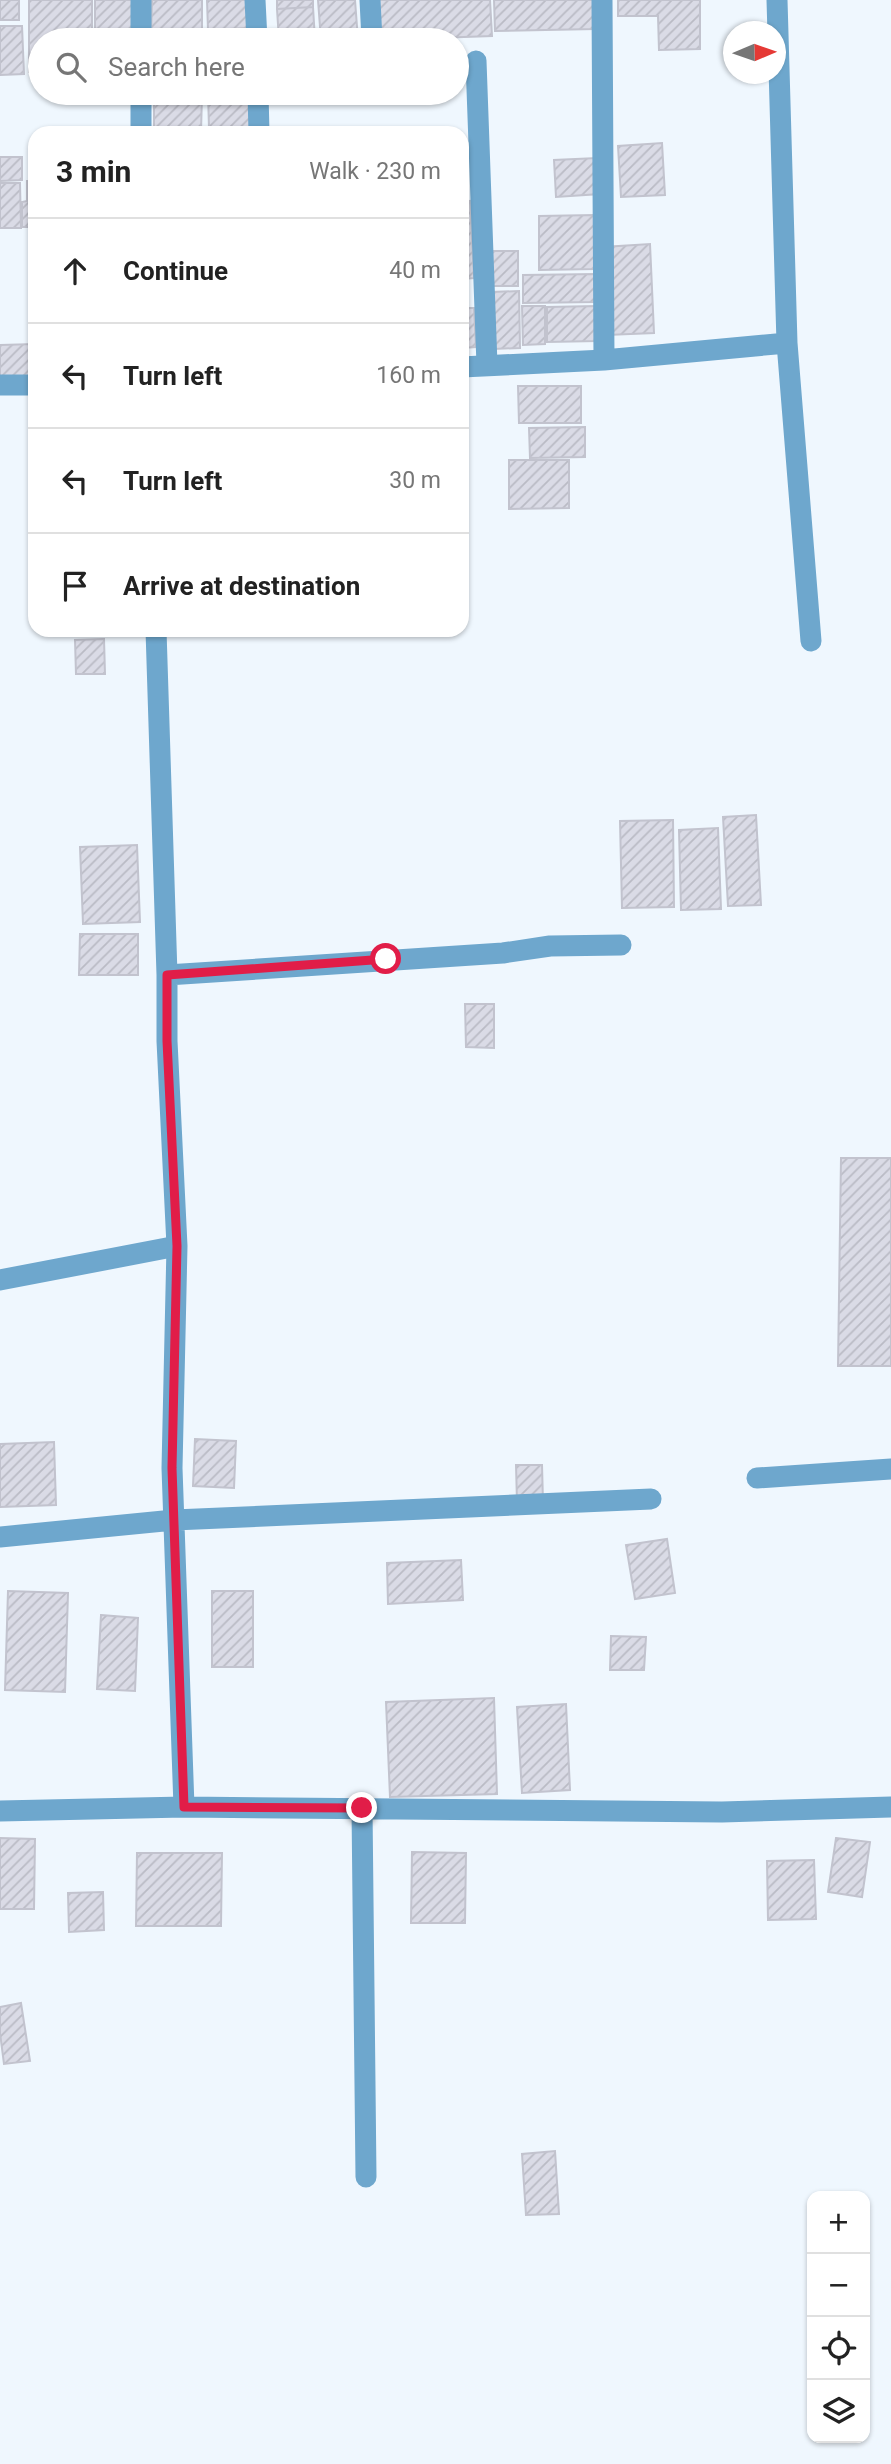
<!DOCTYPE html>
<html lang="en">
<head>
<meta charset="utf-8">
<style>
	body { margin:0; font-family:Roboto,sans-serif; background:#f6f6f6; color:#222 }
	.controls { position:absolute; right:21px; bottom:21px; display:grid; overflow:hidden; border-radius:14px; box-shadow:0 2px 5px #0004 }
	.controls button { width:63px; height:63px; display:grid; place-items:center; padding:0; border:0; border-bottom:2px solid #e0e0e0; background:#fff; color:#222; font:35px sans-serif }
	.compass { position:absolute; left:723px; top:21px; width:63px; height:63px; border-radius:50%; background:#fff; box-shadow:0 2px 5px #0004; rotate:88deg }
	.stop { position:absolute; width:21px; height:21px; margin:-16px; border:5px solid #e11d48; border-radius:50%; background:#fff }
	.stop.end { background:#e11d48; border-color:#fff; box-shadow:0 2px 7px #0008 }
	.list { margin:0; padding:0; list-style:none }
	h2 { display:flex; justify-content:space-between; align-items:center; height:91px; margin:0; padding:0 28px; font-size:30px }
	h2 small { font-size:23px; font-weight:400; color:#767676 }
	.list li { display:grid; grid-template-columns:46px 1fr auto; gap:21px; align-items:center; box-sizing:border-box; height:105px; padding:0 28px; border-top:2px solid #e0e0e0 }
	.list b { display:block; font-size:26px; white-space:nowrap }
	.list em { font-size:23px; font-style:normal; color:#767676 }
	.icon { flex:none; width:38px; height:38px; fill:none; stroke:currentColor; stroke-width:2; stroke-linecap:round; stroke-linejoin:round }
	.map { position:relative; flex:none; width:891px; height:2464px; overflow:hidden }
	.search { position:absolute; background:#fff; box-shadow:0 2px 5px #0004; left:28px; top:28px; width:441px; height:77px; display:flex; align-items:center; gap:18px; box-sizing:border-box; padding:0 24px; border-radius:38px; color:#767676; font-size:26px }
	.panel { position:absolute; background:#fff; box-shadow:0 2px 5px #0004; left:28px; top:126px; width:441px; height:511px; border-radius:21px }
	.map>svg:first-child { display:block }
	.building { fill:url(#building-hatch); stroke:#c2c3ce; stroke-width:2 }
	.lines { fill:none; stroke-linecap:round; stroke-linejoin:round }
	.minor { stroke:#6ea7cd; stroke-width:21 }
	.route { stroke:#e11d48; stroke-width:9 }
</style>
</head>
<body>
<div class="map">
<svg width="891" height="2464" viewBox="0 0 891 2464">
	<defs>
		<pattern id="building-hatch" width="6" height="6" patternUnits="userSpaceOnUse" patternTransform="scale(1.75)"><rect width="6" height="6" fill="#dadbe6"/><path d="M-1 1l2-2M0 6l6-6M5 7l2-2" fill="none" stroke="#babbc5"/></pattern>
	</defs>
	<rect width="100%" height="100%" fill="#eff7fe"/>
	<!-- building -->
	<path class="building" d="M0 0H19V20H0Z
		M29 0H92V40H40V71L29 72Z
		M95 0H137V40H95Z
		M152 0H202V38L151 37Z
		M207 0H250L251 28 208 30Z
		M277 0H313V7L277 9Z
		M318 0H355L358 40H321Z
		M377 0H490L492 36 379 40Z
		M494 0H594L595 29 495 31Z
		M618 0H700V49L659 50 658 16H618Z
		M313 7 315 40H279L277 9Z
		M0 26H22L24 74 0 75Z
		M208 93H255L256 127 209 128Z
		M154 95H202L201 132H154Z
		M662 143 665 195 621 197 618 146Z
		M0 157H22V180L0 181Z
		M597 158 600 194 556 197 554 160Z
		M27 181H35V227H22V202L27 201Z
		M0 183H20L21 228H0Z
		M470 201 474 278 462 279V202Z
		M595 215V269L539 270V216Z
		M650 244 654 333 607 335 603 247Z
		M488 251H518V286H489Z
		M595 274V302L523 303V275Z
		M519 291 520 348 493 349 491 292Z
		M522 306H545V344L523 345Z
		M596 306 597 341 547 342V307Z
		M462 308H474L476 347 462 348Z
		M35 344V379L0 380V345Z
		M518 386H581V423H519Z
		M585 427V457L530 458 529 428Z
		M509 460H569V508L509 509Z
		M104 639 105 674H76L75 640Z
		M756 815 761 905 728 906 723 817Z
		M673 820 674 907 622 908 620 821Z
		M718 828 721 909 681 910 679 830Z
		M137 845 140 922 83 924 80 847Z
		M80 934H138V975H79Z
		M465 1004H494V1048L466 1047Z
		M841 1158H891V1366H838Z
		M195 1439 236 1441 234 1488 193 1486Z
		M54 1442 56 1505 0 1507V1444Z
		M516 1465H542L543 1502H517Z
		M667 1539 675 1593 635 1599 626 1545Z
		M461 1560 463 1600 388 1604 387 1563Z
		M8 1591 68 1593 65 1692 5 1690Z
		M212 1591H253V1667H212Z
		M101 1615 138 1618 135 1691 97 1689Z
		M611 1636 646 1637 644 1670H610Z
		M494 1698 497 1794 390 1797 386 1702Z
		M566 1704 570 1790 522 1793 517 1707Z
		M0 1838 35 1839 34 1909H0Z
		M836 1838 870 1842 862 1897 828 1892Z
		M412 1852 466 1853 465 1923H411Z
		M137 1853H222L221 1926H136Z
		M814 1860 816 1919 768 1920 767 1861Z
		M103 1892 104 1930 69 1932 68 1893Z
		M21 2003 30 2061 4 2064 0 2033V2007Z
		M555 2151 559 2214 526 2215 522 2154Z"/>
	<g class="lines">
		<!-- minor -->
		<path class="minor" d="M141 0V40
			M255 0 257 40
			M370 0 372 40
			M602 0 604 360
			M476 61 487 365
			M258 93 259 133
			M141 133V93
			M787 343 811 641
			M462 367 604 360 787 343 777 0
			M0 385H35
			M156 630 167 975V1041L177 1246 172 1468 184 1807
			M167 975 503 953 550 946 621 945
			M0 1280 177 1246
			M757 1478 891 1469
			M0 1537 174 1520 651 1499
			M362 1808 366 2177
			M0 1811 184 1807 722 1812 891 1807"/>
	</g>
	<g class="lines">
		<!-- route -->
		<path class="route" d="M362 1808 184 1807 172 1468 177 1246 167 1041V975L386 959"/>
	</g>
</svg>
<div class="controls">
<button>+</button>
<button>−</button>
<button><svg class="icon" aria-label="locate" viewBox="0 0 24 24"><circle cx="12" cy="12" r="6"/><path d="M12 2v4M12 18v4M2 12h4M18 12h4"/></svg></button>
<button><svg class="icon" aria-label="layers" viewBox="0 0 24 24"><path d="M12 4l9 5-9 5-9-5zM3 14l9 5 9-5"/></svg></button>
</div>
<svg class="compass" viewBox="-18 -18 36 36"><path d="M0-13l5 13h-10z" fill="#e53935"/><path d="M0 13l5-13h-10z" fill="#767676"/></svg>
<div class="stop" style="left:386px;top:959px"></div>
<div class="stop end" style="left:362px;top:1808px"></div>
<div class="search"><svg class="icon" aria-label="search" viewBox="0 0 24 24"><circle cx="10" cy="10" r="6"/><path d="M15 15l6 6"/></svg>Search here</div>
<section class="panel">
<h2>3 min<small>Walk · 230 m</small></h2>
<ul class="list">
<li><svg class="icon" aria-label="ahead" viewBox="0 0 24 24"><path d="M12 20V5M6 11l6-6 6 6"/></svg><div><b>Continue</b></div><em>40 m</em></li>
<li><svg class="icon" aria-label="left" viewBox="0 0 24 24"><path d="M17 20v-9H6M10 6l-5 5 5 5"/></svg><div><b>Turn left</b></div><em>160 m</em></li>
<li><svg class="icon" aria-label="left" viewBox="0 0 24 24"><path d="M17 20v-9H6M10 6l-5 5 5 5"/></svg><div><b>Turn left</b></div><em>30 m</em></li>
<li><svg class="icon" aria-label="arrive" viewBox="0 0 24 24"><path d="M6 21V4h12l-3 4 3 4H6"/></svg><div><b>Arrive at destination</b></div></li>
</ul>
</section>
</div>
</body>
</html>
